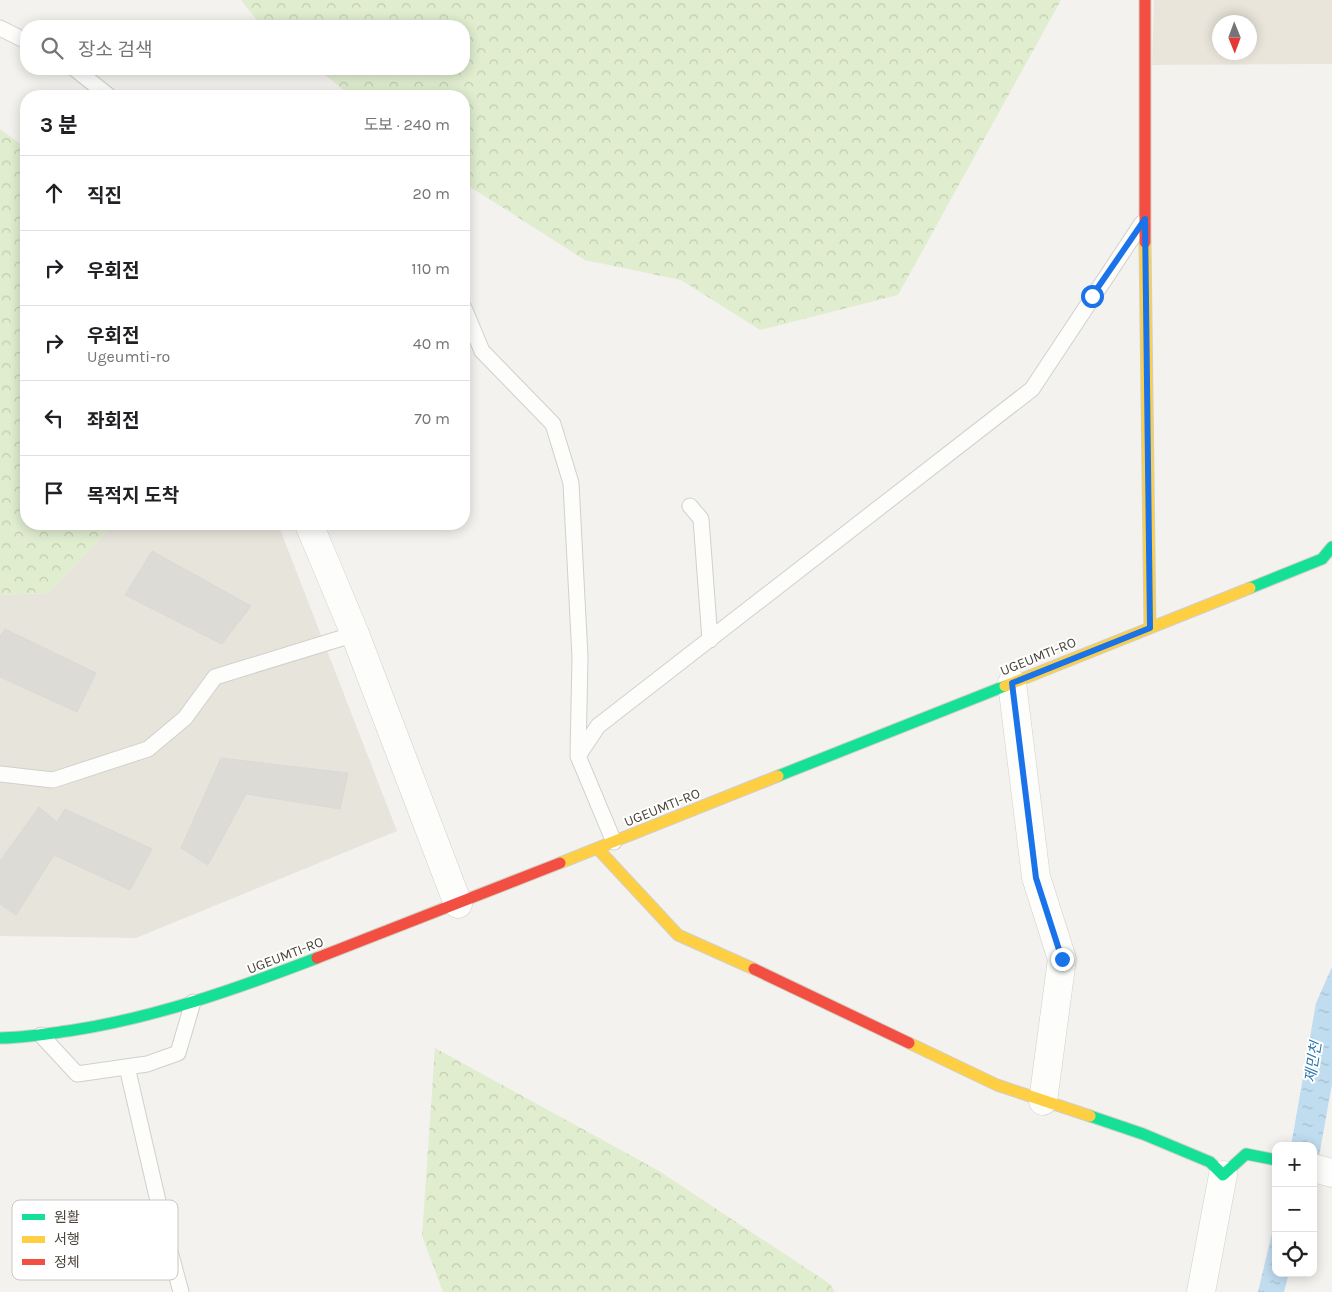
<!DOCTYPE html>
<html lang="ko">
<head>
<meta charset="utf-8">
<style>
	body { margin:0; font-family:Karla,"Noto Sans KR",sans-serif; background:#f6f6f6; color:#202124 }
	.controls { position:absolute; right:15px; bottom:15px; display:grid; overflow:hidden; border-radius:10px; box-shadow:0 2px 12px #0003 }
	.controls button { width:45px; height:45px; display:grid; place-items:center; padding:0; border:0; border-bottom:1px solid #e0e0e0; background:#fff; color:#202124; font:25px sans-serif }
	.compass { position:absolute; left:1212px; top:15px; width:45px; height:45px; border-radius:50%; background:#fff; box-shadow:0 2px 12px #0003; rotate:179deg }
	.stop { position:absolute; width:15px; height:15px; margin:-11px; border:4px solid #1a73e8; border-radius:50%; background:#fff }
	.stop.end { background:#1a73e8; border-color:#fff; box-shadow:0 1px 5px #0008 }
	.list { margin:0; padding:0; list-style:none }
	h2 { display:flex; justify-content:space-between; align-items:center; height:65px; margin:0; padding:0 20px; font-size:21px }
	h2 small { font-size:16px; font-weight:400; color:#757577 }
	.list li { display:grid; grid-template-columns:32px 1fr auto; gap:15px; align-items:center; box-sizing:border-box; height:75px; padding:0 20px; border-top:1px solid #e0e0e0 }
	.list b { display:block; font-size:19px; white-space:nowrap }
	.list p { margin:0; font-size:16px; white-space:nowrap; color:#757577 }
	.list em { font-size:16px; font-style:normal; color:#757577 }
	.icon { flex:none; width:28px; height:28px; fill:none; stroke:currentColor; stroke-width:2; stroke-linecap:round; stroke-linejoin:round }
	.map { position:relative; flex:none; width:1332px; height:1292px; overflow:hidden }
	.search { position:absolute; background:#fff; box-shadow:0 2px 12px #0003; left:20px; top:20px; width:450px; height:55px; display:flex; align-items:center; gap:12px; box-sizing:border-box; padding:0 18px; border-radius:20px; color:#757577; font-size:19px }
	.panel { position:absolute; background:#fff; box-shadow:0 2px 12px #0003; left:20px; top:90px; width:450px; height:440px; border-radius:20px }
	.map>svg:first-child { display:block }
	.residential { fill:#e7e4dc }
	.education { fill:#e9e5da; fill-rule:evenodd }
	.forest { fill:url(#forest-crowns) }
	.water { fill:url(#water-ripples) }
	.building { fill:#dddbd6; stroke:#dbd9d4 }
	.lines { fill:none; stroke-linecap:round; stroke-linejoin:round }
	.lane-casing { stroke:#d1d0cb; stroke-width:17 }
	.street-casing { stroke:#d1d0cb; stroke-width:29 }
	.fast-casing { stroke:#d2cfc5; stroke-width:13 }
	.slow-casing { stroke:#d2cfc5; stroke-width:13 }
	.jam-casing { stroke:#d2cfc5; stroke-width:13 }
	.lane { stroke:#fdfdfc; stroke-width:15 }
	.street { stroke:#fdfdfc; stroke-width:28 }
	.fast { stroke:#16e098; stroke-width:11 }
	.slow { stroke:#ffcf43; stroke-width:11 }
	.jam { stroke:#f24e42; stroke-width:11 }
	.route { stroke:#1a73e8; stroke-width:6 }
	.labels { text-anchor:middle; stroke-width:4; stroke-linejoin:round; paint-order:stroke }
	.street-label { font-size:14px; fill:#4a4439; stroke:#fff }
	.water-label { font-size:15px; font-style:italic; fill:#2f78af; stroke:#fff }
	.key { fill:#fff; stroke:#c9c7c4; stroke-width:1 }
	.key-label { font-size:14px; fill:#4a4439 }
</style>
</head>
<body>
<div class="map">
<svg width="1332" height="1292" viewBox="0 0 1332 1292">
	<defs>
		<pattern id="forest-crowns" width="20" height="18" patternUnits="userSpaceOnUse" patternTransform="scale(1.25)"><rect width="20" height="18" fill="#e0edcf"/><path d="M2 6a3 3 0 1 1 6 0M12 15a3 3 0 1 1 6 0" fill="none" stroke="#c2ccb2"/></pattern>
		<pattern id="water-ripples" width="26" height="14" patternUnits="userSpaceOnUse" patternTransform="scale(1.25)"><rect width="26" height="14" fill="#c0dcef"/><path d="M2 4q2-2 4 0t4 0M15 11q2-2 4 0t4 0" fill="none" stroke="#a6bece"/></pattern>
	</defs>
	<rect width="100%" height="100%" fill="#f3f2ee"/>
	<!-- residential -->
	<path class="residential" d="M113 524H278L397 831 136 938 0 936V595L49 593Z"/>
	<!-- education -->
	<path class="education" d="M1154 0H1332V64L1152 65ZM1220 22H1250V52H1220Z"/>
	<!-- forest -->
	<path class="forest" d="M241 0H1061L898 295 760 330 681 280 585 260 464 183V96H351L318 69H464V26H265L256 19Z
		M0 129 26 148V524H113L49 593 0 595Z
		M435 1048 659 1171 830 1284 835 1292H443L422 1236Z"/>
	<!-- water -->
	<path class="water" d="M1332 967V1084L1313 1190V1146H1291L1316 1003Z
		M1276 1216V1273H1289L1284 1292H1258Z"/>
	<!-- building -->
	<path class="building" d="M152 551 251 606 222 644 125 595Z
		M5 629 96 673 77 712 0 677V636Z
		M221 758 348 773 340 809 246 794 208 865 181 848Z
		M39 807 57 822 65 809 152 849 130 890 54 855 16 915 0 904V861Z"/>
	<g class="lines">
		<defs>
			<path id="lane" d="M0 28 26 41
				M75 69 109 96
				M464 308 482 351 553 424 571 483 580 657 578 756
				M690 506 701 519 710 640
				M0 774 53 780 148 749 185 718 215 677 355 634
				M614 842 578 756 598 726 1032 389 1142 223
				M41 1035 77 1074 147 1064 178 1053 193 1002
				M127 1067 167 1240 181 1292"/>
			<path id="street" d="M309 524 355 634 458 904
				M1012 683 1036 877 1062 959 1043 1101
				M1313 1168 1332 1173
				M1201 1292 1223 1175"/>
			<path id="fast" d="M1250 588 1322 559 1332 547
				M778 776 1005 686
				M0 1038C23 1038 45 1034 68 1031 155 1018 236 989 317 958
				M1090 1116 1143 1134 1210 1162 1223 1175 1246 1154 1276 1160"/>
			<path id="slow" d="M1145 242 1150 628
				M1005 686 1250 588
				M598 849 678 935 754 969
				M560 863 778 776
				M909 1043 997 1085 1090 1116"/>
			<path id="jam" d="M1145 0V242
				M317 958 560 863
				M754 969 909 1043"/>
		</defs>
		<!-- lane casing -->
		<use href="#lane" class="lane-casing"/>
		<!-- street casing -->
		<use href="#street" class="street-casing"/>
		<!-- fast casing -->
		<use href="#fast" class="fast-casing"/>
		<!-- slow casing -->
		<use href="#slow" class="slow-casing"/>
		<!-- jam casing -->
		<use href="#jam" class="jam-casing"/>
		<!-- lane -->
		<use href="#lane" class="lane"/>
		<!-- street -->
		<use href="#street" class="street"/>
		<!-- fast -->
		<use href="#fast" class="fast"/>
		<!-- slow -->
		<use href="#slow" class="slow"/>
		<!-- jam -->
		<use href="#jam" class="jam"/>
	</g>
	<g class="lines">
		<!-- route -->
		<path class="route" d="M1062 959 1036 878 1012 683 1150 628 1145 219 1092 296"/>
	</g>
	<g class="labels">
		<!-- street labels -->
		<g class="street-label">
			<text transform="translate(1038 656) rotate(-22)" y="5">UGEUMTI-RO</text>
			<text transform="translate(662 807) rotate(-22)" y="5">UGEUMTI-RO</text>
			<text transform="translate(285 955) rotate(-21)" y="5">UGEUMTI-RO</text>
		</g>
		<!-- water labels -->
		<g class="water-label">
			<text transform="translate(1313 1062) rotate(-81)" y="5">제민천</text>
		</g>
	</g>
	<!-- legend -->
	<rect x="12" y="1200" width="166" height="80" rx="8" class="key"/>
	<rect x="22" y="1214" width="23" height="6" fill="#16e098"/>
	<rect x="22" y="1236" width="23" height="7" fill="#ffcf43"/>
	<rect x="22" y="1259" width="23" height="6" fill="#f24e42"/>
	<g class="key-label">
		<text x="54" y="1222">원활</text>
		<text x="54" y="1244">서행</text>
		<text x="54" y="1267">정체</text>
	</g>
</svg>
<div class="controls">
<button>+</button>
<button>−</button>
<button><svg class="icon" aria-label="locate" viewBox="0 0 24 24"><circle cx="12" cy="12" r="6"/><path d="M12 2v4M12 18v4M2 12h4M18 12h4"/></svg></button>
</div>
<svg class="compass" viewBox="-18 -18 36 36"><path d="M0-13l5 13h-10z" fill="#e53935"/><path d="M0 13l5-13h-10z" fill="#757577"/></svg>
<div class="stop" style="left:1092px;top:296px"></div>
<div class="stop end" style="left:1062px;top:959px"></div>
<div class="search"><svg class="icon" aria-label="search" viewBox="0 0 24 24"><circle cx="10" cy="10" r="6"/><path d="M15 15l6 6"/></svg>장소 검색</div>
<section class="panel">
<h2>3 분<small>도보 · 240 m</small></h2>
<ul class="list">
<li><svg class="icon" aria-label="ahead" viewBox="0 0 24 24"><path d="M12 20V5M6 11l6-6 6 6"/></svg><div><b>직진</b></div><em>20 m</em></li>
<li><svg class="icon" aria-label="right" viewBox="0 0 24 24"><path d="M7 20v-9h11M14 6l5 5-5 5"/></svg><div><b>우회전</b></div><em>110 m</em></li>
<li><svg class="icon" aria-label="right" viewBox="0 0 24 24"><path d="M7 20v-9h11M14 6l5 5-5 5"/></svg><div><b>우회전</b><p>Ugeumti-ro</p></div><em>40 m</em></li>
<li><svg class="icon" aria-label="left" viewBox="0 0 24 24"><path d="M17 20v-9H6M10 6l-5 5 5 5"/></svg><div><b>좌회전</b></div><em>70 m</em></li>
<li><svg class="icon" aria-label="arrive" viewBox="0 0 24 24"><path d="M6 21V4h12l-3 4 3 4H6"/></svg><div><b>목적지 도착</b></div></li>
</ul>
</section>
</div>
</body>
</html>
